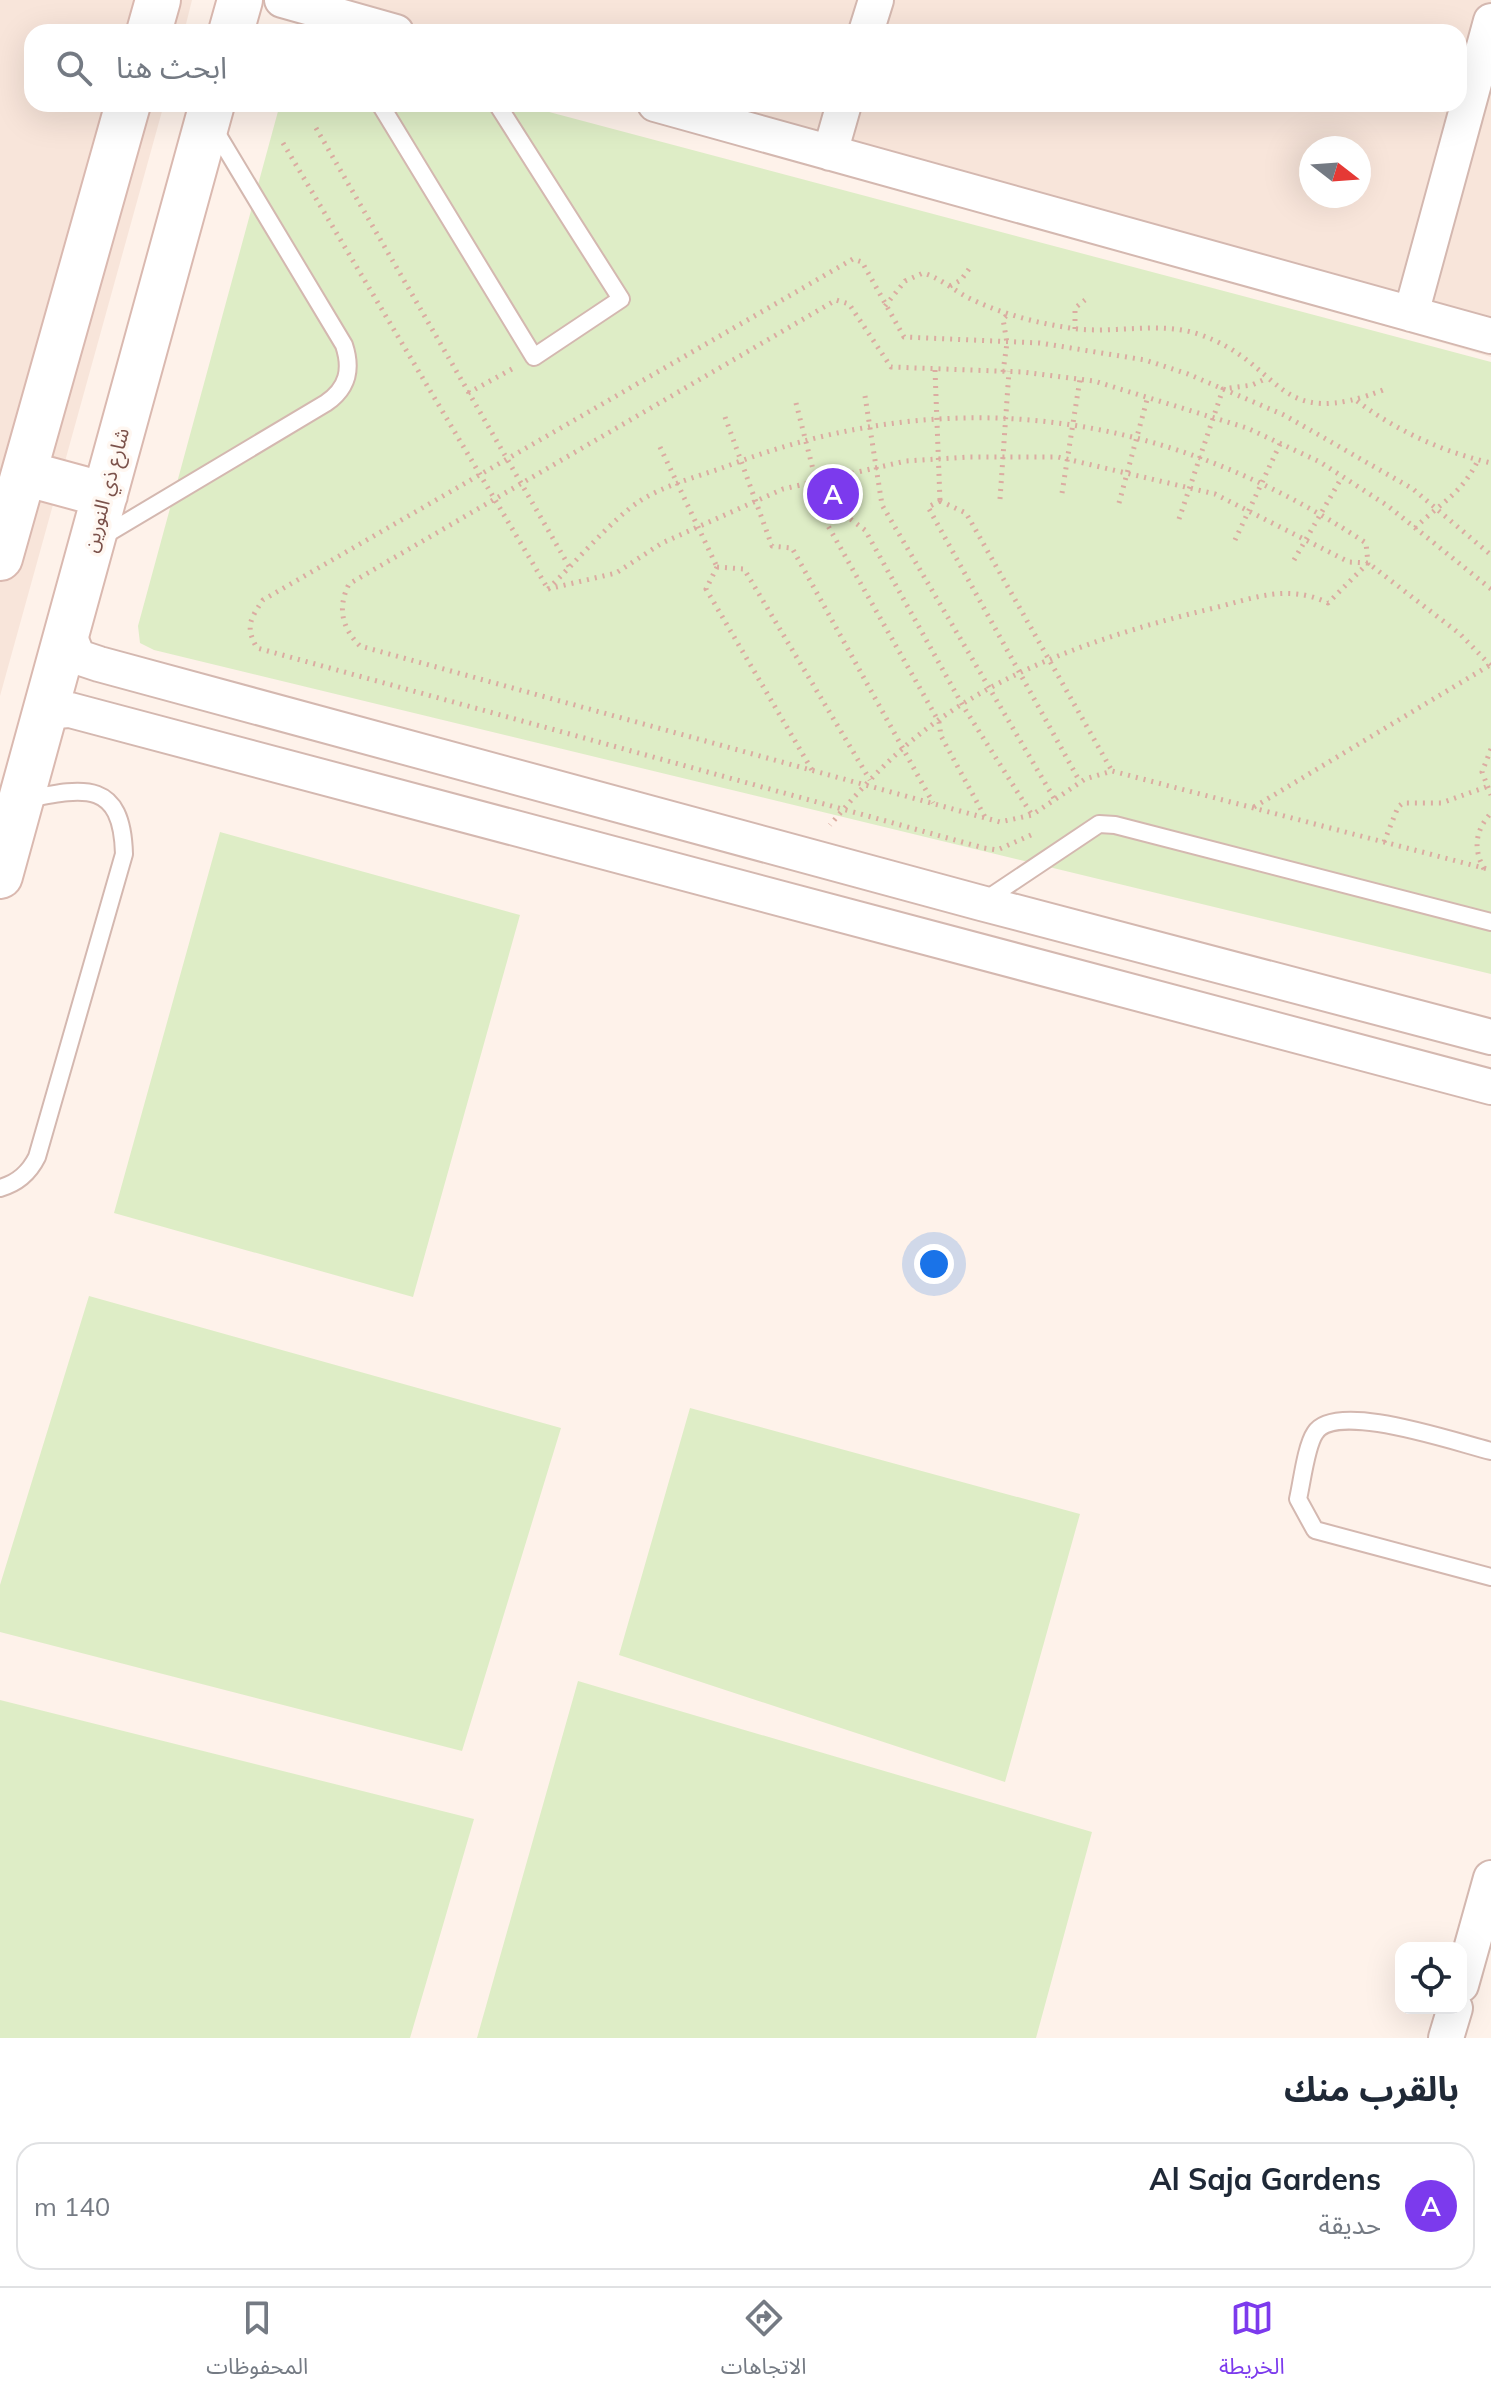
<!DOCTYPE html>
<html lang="ar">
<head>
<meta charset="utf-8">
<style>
	body { margin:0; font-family:Mulish,"Noto Sans Arabic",sans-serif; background:#f2f2f3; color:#1f2937; direction:rtl }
	.controls { position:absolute; right:24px; bottom:24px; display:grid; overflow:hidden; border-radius:16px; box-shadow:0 8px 32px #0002 }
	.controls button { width:72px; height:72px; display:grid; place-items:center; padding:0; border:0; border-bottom:2px solid #e0e1e3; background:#fff; color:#1f2937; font:40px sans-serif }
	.compass { position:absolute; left:1299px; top:136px; width:72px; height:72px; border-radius:50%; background:#fff; box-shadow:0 8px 32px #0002; rotate:107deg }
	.you { position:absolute; left:934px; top:1264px; width:28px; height:28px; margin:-20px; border:6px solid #fff; border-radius:50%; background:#1a73e8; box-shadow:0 0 0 12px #1a73e833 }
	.badge { display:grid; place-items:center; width:52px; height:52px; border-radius:50%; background:#7c3aed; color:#fff; font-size:26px; font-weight:700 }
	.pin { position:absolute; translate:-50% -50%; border:4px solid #fff; box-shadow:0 2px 8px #0006 }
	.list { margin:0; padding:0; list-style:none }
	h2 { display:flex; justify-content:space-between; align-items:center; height:104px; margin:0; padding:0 32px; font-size:34px }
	h2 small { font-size:26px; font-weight:400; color:#747a83 }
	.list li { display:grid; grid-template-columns:52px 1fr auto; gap:24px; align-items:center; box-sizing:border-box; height:128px; margin:0 16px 16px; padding:0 16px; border:2px solid #e0e1e3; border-radius:24px }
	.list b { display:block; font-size:30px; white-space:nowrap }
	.list p { margin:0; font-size:26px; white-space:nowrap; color:#747a83 }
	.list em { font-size:26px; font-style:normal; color:#747a83 }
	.icon { flex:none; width:44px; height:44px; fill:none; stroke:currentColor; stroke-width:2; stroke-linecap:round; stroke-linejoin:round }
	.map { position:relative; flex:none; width:1491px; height:2038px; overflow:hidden; direction:ltr }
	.search { position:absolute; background:#fff; box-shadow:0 8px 32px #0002; left:24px; right:24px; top:24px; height:88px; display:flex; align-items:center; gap:20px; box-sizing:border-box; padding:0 28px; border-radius:24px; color:#747a83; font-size:30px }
	.sheet { height:248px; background:#fff }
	nav { display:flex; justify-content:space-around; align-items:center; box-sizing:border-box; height:112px; border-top:2px solid #e0e1e3; background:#fff; font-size:22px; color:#747a83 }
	nav a { display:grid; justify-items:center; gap:4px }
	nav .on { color:#7c3aed }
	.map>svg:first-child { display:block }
	.residential { fill:#f8e5da; fill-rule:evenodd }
	.green { fill:#deedc6 }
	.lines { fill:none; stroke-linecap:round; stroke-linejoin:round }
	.service-casing { stroke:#d4b8b0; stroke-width:20 }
	.minor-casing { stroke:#d4b8b0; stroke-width:38 }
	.secondary-casing { stroke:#dab9b0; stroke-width:48 }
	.path { stroke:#dbaca1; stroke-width:5; stroke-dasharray:2 6; stroke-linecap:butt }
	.service { stroke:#fff; stroke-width:16 }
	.minor { stroke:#fff; stroke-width:34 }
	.secondary { stroke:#fff; stroke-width:44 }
	.labels { text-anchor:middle; stroke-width:7; stroke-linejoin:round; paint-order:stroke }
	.street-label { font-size:20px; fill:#7b514a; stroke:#fff7f1 }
</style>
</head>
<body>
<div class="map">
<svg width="1491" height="2038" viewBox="0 0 1491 2038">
	<rect width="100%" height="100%" fill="#fef2ea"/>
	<!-- residential -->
	<path class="residential" d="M0 0H192L184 32H32V104H164L0 696Z
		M267 0H1491V357L624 104H1459V32H377ZM1311 148H1359V196H1311Z"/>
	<!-- green -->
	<path class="green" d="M280 104H519L1491 362V974L154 650 140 643 138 626Z
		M220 832 520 915 413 1297 114 1213Z
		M89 1296 561 1428 462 1751 0 1632V1585Z
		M690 1408 1080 1514 1005 1782 619 1655Z
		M578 1681 1092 1832 1036 2038H477Z
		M0 1700 474 1819 410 2038H0Z"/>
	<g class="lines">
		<defs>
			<path id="service" d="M380 104 534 357 621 299 497 104
				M100 538 326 403C348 388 352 369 344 345L213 127
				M984 901 1099 824 1115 825 1491 922
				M0 1188C18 1183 29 1173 37 1157L124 854C122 779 83 788 27 799
				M1491 1451C1457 1443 1335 1400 1315 1433 1306 1446 1302 1482 1298 1499L1315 1530 1491 1577"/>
			<path id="minor" d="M282 0 396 32
				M866 32 876 0
				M655 104 1491 336
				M830 153 844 104
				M1411 314 1491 21
				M68 633 78 657 99 664 981 903 1491 1037
				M44 719 55 711 70 710 1491 1087
				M1461 1985 1491 1878
				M1446 2038 1455 2008"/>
			<path id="secondary" d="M149 32 158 0
				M231 32 240 0
				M24 473 105 495
				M0 558 128 104
				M0 876 212 104"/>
		</defs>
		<!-- service casing -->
		<use href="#service" class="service-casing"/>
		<!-- minor casing -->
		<use href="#minor" class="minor-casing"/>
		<!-- secondary casing -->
		<use href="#secondary" class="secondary-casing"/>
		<!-- path -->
		<path class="path" d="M316 128 570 568
			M283 143 548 589
			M950 286 961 280 969 269
			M885 306 905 281 923 273C941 278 954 291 971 299 1000 313 1033 322 1064 327 1108 336 1157 320 1198 334 1286 363 1272 435 1388 388
			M1075 329V308L1085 300
			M935 370 940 501
			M1003 372 1007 343 1003 319 1009 313
			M468 393 512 369
			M865 396 882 505 1055 800
			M1357 401C1397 431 1443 452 1491 463
			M796 403 827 524 939 722 941 736 985 817
			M725 417 772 546 792 548 933 803
			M660 447 717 567
			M832 476 845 515 865 530 963 706 1032 815
			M1062 493 1080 379
			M1000 499 1009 371
			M940 501 928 507 1080 782
			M940 501 966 513 1112 771
			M1119 503 1148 396
			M1179 519 1223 389 1252 385 1267 378
			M1415 528C1440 503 1462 494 1478 460
			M1235 540 1280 444
			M1294 560 1342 477
			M717 567 744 569 870 780
			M717 567 706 589 812 770
			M548 589C573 565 613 518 640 501 666 484 701 476 730 465 954 380 1169 412 1366 543L1368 563 1328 603C1286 583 1252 599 1210 609 1102 635 985 674 901 750 875 773 852 799 830 825
			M548 589 616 573 662 543 783 489 906 461 969 457H1058L1215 494 1349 562 1368 563 1460 634 1491 666
			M1491 589 1388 506 1320 462 1247 428 1094 381 1023 372 891 367 849 304 836 300 349 584C337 608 342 628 360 646L1000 822 1032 815 1085 779 1112 771 1491 870
			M1491 749 1482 772 1491 795
			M1254 807 1490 665
			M1031 835 997 850 984 848 257 648C245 627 250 619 263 600L853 259 862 262 904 337 1040 343 1145 360 1188 374 1284 415 1413 489 1491 555
			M1384 842 1398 807 1403 803H1441L1486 787
			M1484 869C1473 848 1475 831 1491 813"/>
		<!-- service -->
		<use href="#service" class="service"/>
		<!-- minor -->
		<use href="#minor" class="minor"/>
		<!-- secondary -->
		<use href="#secondary" class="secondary"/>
	</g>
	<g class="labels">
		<!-- street labels -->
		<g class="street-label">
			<text transform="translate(106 490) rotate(-75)" y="7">شارع ذي النورين</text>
		</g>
	</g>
</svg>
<div class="controls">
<button><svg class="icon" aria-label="locate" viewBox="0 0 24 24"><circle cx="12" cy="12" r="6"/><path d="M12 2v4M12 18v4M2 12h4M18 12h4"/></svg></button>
</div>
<svg class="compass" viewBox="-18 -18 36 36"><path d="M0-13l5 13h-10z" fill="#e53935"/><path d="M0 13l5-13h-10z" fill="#747a83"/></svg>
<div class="you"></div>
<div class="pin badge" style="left:833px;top:494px">A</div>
<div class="search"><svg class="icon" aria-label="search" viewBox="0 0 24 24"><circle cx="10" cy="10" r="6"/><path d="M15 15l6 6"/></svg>ابحث هنا</div>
</div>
<section class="sheet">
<h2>بالقرب منك<small></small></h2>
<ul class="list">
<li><span class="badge">A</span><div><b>Al Saja Gardens</b><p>حديقة</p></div><em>140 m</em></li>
</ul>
</section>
<nav>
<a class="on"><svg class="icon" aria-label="map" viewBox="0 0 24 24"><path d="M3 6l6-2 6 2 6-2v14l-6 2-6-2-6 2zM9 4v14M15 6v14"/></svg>الخريطة</a>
<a><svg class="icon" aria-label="directions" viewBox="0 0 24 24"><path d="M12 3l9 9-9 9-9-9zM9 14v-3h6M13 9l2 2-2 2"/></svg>الاتجاهات</a>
<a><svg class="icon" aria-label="saved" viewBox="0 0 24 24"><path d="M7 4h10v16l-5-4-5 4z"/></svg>المحفوظات</a>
</nav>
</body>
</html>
